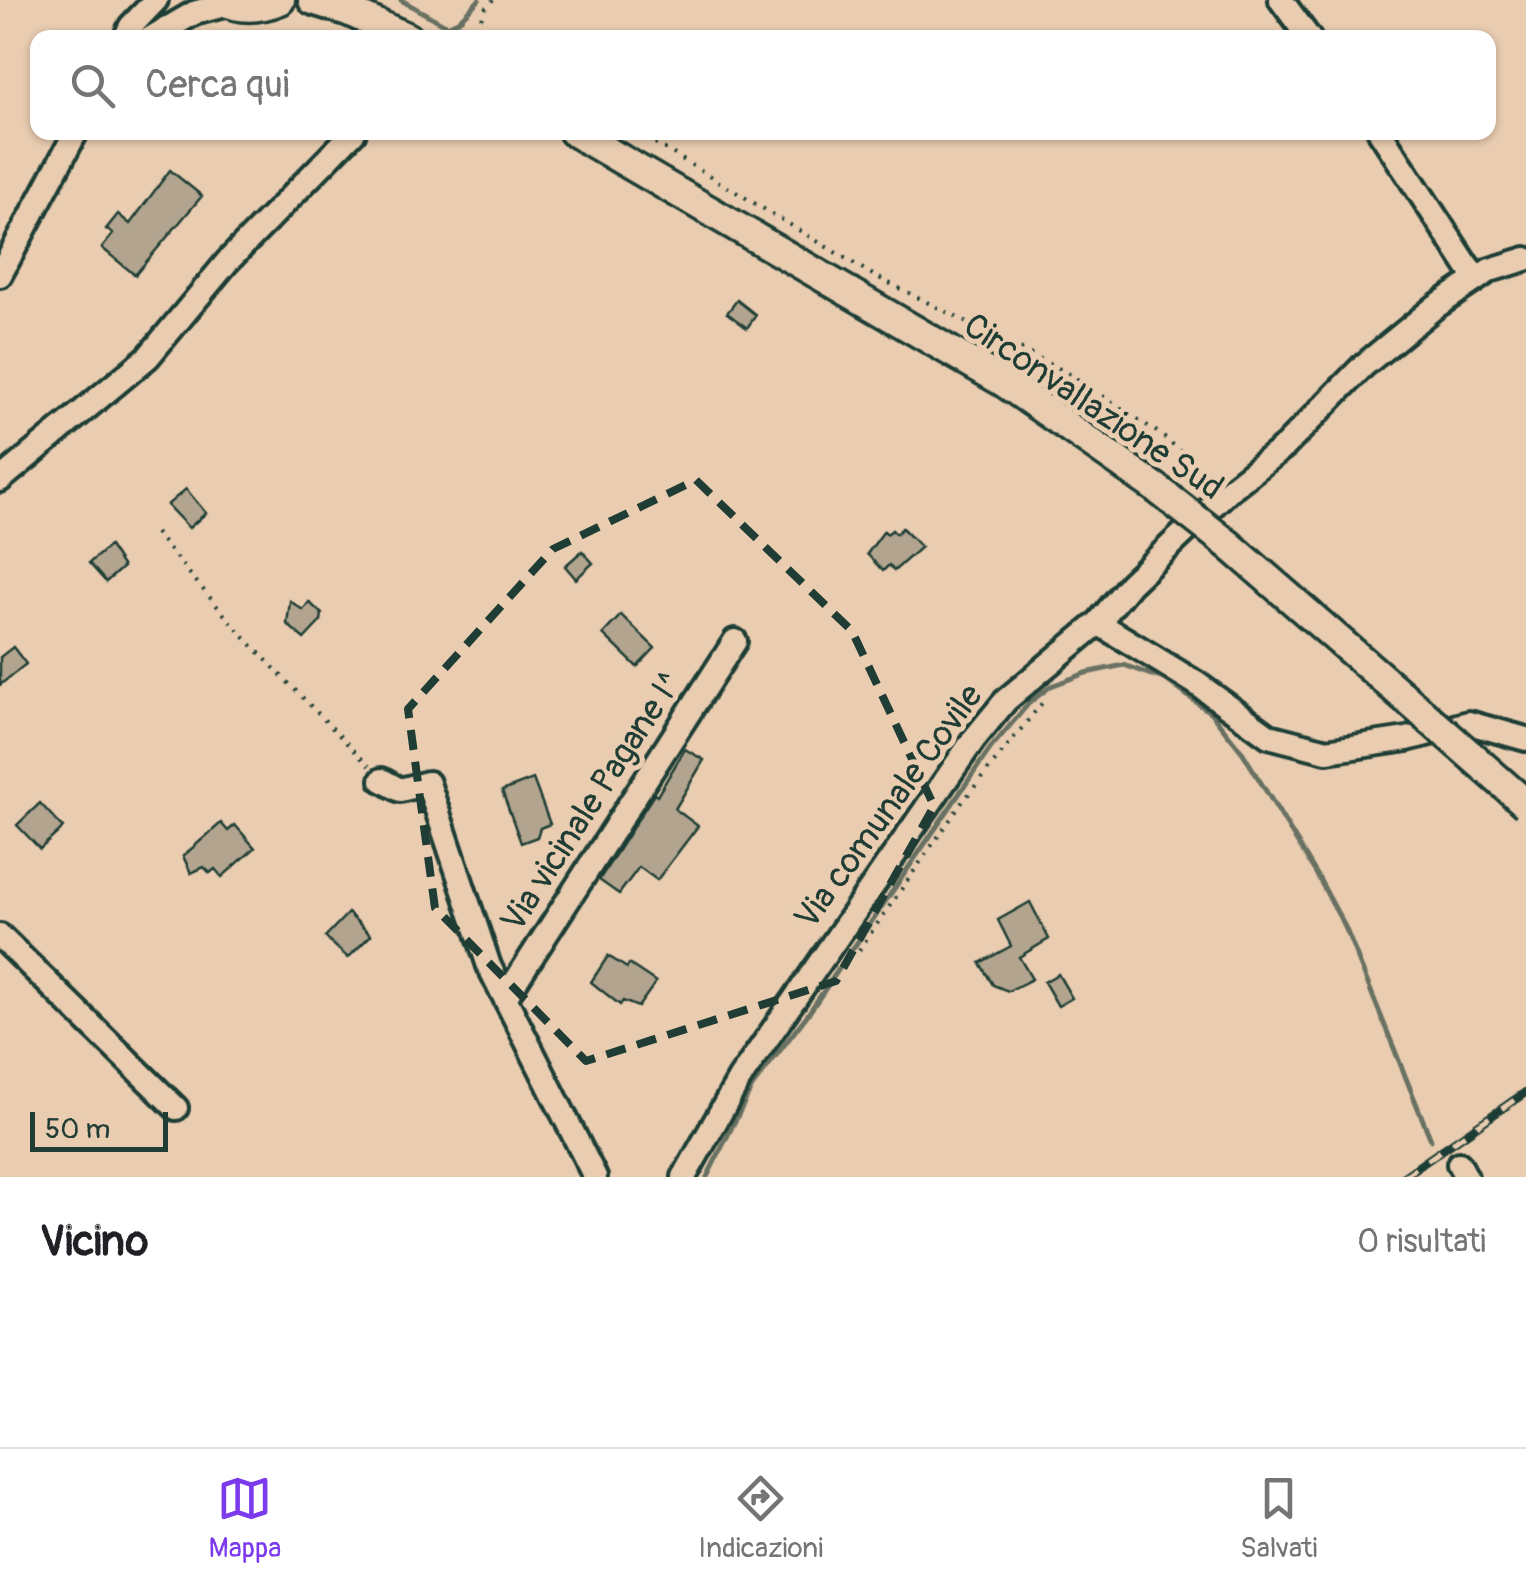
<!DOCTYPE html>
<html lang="it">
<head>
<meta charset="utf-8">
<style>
	body { margin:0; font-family:Pangolin,sans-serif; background:#f2f2f2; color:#202124 }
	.scale { position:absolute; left:30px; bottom:25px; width:138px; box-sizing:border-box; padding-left:10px; border:5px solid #1f3d34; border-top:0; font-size:28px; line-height:35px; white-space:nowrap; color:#1f3d34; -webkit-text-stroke:8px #eacdb1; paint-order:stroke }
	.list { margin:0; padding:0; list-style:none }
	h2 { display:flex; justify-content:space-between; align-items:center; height:130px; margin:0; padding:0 40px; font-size:42px }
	h2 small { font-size:32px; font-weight:400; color:#757577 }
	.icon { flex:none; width:55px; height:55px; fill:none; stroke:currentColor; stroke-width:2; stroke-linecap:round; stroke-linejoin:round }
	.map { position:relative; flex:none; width:1526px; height:1177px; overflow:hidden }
	.search { position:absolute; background:#fff; box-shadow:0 2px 8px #0004; left:30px; right:30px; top:30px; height:110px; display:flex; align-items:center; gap:25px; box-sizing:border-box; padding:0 35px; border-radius:20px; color:#757577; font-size:38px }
	.sheet { height:270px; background:#fff }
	nav { display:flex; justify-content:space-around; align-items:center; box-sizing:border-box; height:140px; border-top:2px solid #e0e0e0; background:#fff; font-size:28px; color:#757577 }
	nav a { display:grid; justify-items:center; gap:5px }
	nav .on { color:#7c3aed }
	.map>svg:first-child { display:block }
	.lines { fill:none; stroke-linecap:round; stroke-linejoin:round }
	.stream { stroke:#687162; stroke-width:5 }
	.building { fill:#b2a48e; stroke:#1f3d34; stroke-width:2.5 }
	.minor-casing { stroke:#1f3d34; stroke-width:30 }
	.major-casing { stroke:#1f3d34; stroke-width:35 }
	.path { stroke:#1f3d34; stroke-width:4; stroke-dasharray:2.5 8; stroke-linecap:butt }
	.minor { stroke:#eacdb1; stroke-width:22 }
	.major { stroke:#eacdb1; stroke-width:28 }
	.rail-casing { stroke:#1f3d34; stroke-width:9 }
	.rail { stroke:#eacdb1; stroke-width:5; stroke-dasharray:15; stroke-linecap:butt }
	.major-bridge-casing { stroke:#1f3d34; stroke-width:35; stroke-linecap:butt }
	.major-bridge { stroke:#eacdb1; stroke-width:28 }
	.marked { fill:none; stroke:#1f3d34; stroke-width:8; stroke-dasharray:20 12; stroke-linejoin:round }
	.labels { text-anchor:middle; stroke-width:10; stroke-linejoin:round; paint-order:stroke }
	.street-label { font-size:35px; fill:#1f3d34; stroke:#eacdb1 }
</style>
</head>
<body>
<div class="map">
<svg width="1526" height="1177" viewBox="0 0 1526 1177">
	<rect width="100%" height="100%" fill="#eacdb1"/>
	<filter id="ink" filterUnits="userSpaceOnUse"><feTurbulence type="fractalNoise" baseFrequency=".01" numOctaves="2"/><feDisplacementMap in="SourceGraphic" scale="20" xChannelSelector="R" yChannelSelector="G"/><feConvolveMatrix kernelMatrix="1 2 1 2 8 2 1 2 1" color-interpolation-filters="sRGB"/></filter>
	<g filter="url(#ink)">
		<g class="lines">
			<!-- stream -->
			<path class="stream" d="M401 0 447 26 458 21 479 0
				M707 1177 752 1087 808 1014 990 749 1030 702 1051 686 1086 673 1124 665 1166 680 1211 713 1243 753 1317 875 1345 927 1431 1140"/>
		</g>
		<!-- building -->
		<path class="building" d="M170 170 202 196 135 275 102 248 113 234 106 229 118 214 130 224Z
			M737 300 756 315 747 328 727 313Z
			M186 489 206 513 189 528 167 505Z
			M902 528 921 547 894 571 889 565 883 571 867 554 884 531 887 534 892 530 896 534Z
			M109 546 123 567 106 582 89 563Z
			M582 551 593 563 576 579 565 566Z
			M290 601 303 610 309 602 322 614 321 621 304 639 287 624Z
			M621 615 655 648 637 667 603 634Z
			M13 647 26 664 0 685V657Z
			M685 749 704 760 675 809 698 826 657 880 639 867 619 894 599 880 654 794 657 796Z
			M533 779 550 824 540 828 537 837 521 843 502 791Z
			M40 803 63 828 40 849 17 825Z
			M221 823 228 831 235 825 255 848 222 877 215 869 210 873 204 867 191 873 183 856Z
			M1030 902 1049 939 1019 957 1032 979 1008 991 993 985 980 963 1011 946 998 920Z
			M348 913 371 935 348 958 325 937Z
			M608 956 627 968 629 964 656 982 638 1007 623 1001 620 1005 591 982Z
			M1058 974 1072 998 1058 1006 1044 982Z"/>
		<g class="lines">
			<defs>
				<path id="minor" d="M1281 0 1309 38
					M125 38 131 26 156 0
					M151 38 194 13 228 4
					M1380 132 1476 279
					M0 275 76 132
					M0 480 148 357 227 262 354 132
					M1098 623 1196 683 1269 736 1327 751 1407 739 1469 723 1526 739
					M382 780 400 790 428 783 489 966 595 1177
					M0 936 176 1108
					M505 998 735 641
					M1459 1164 1466 1177
					M684 1177 740 1078 974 739 1006 700 1098 623 1130 584 1229 490 1285 446 1363 366 1435 307 1490 270 1526 259"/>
				<path id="major" d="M222 0C241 10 260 8 280 0
					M313 0 348 11 408 38
					M574 132 1005 383 1156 488
					M1229 545 1403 696"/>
			</defs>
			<!-- minor casing -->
			<use href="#minor" class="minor-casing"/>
			<!-- major casing -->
			<use href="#major" class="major-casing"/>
			<!-- path -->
			<path class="path" d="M481 38 478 33 483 10 493 0
				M637 132 873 275 1068 373 1160 434 1214 478
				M155 533 241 634 369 766
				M859 950 963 801 1042 703 1040 700"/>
			<!-- minor -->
			<use href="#minor" class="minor"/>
			<!-- major -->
			<use href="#major" class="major"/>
			<defs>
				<path id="rail" d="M1403 1177 1526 1092"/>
			</defs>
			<!-- rail casing -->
			<use href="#rail" class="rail-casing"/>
			<!-- rail -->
			<use href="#rail" class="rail"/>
			<defs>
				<path id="major-bridge" d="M1156 488 1229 545
					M1403 696 1526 804"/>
			</defs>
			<!-- major-bridge casing -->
			<use href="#major-bridge" class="major-bridge-casing"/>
			<!-- major-bridge -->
			<use href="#major-bridge" class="major-bridge"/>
		</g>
	</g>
	<!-- marked area -->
	<path class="marked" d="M696 480 852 631 934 806 836 981 586 1061 435 908 408 709 553 549Z"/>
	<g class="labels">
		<!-- street labels -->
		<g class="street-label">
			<text transform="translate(1094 406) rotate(34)" y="12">Circonvallazione Sud</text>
			<text transform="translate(591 801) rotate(-57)" y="12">Via vicinale Pagane I^</text>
			<text transform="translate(888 806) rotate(-54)" y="12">Via comunale Covile</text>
		</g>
	</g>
</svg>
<div class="scale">50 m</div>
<div class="search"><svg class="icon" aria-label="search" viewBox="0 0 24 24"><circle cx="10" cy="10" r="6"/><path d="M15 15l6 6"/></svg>Cerca qui</div>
</div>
<section class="sheet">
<h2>Vicino<small>0 risultati</small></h2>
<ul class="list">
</ul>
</section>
<nav>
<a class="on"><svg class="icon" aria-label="map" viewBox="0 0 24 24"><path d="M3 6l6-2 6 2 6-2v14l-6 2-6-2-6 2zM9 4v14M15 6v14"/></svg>Mappa</a>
<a><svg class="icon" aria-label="directions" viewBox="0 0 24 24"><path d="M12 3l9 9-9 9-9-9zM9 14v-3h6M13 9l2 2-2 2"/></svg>Indicazioni</a>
<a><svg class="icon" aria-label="saved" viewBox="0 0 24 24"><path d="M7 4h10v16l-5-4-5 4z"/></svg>Salvati</a>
</nav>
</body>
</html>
